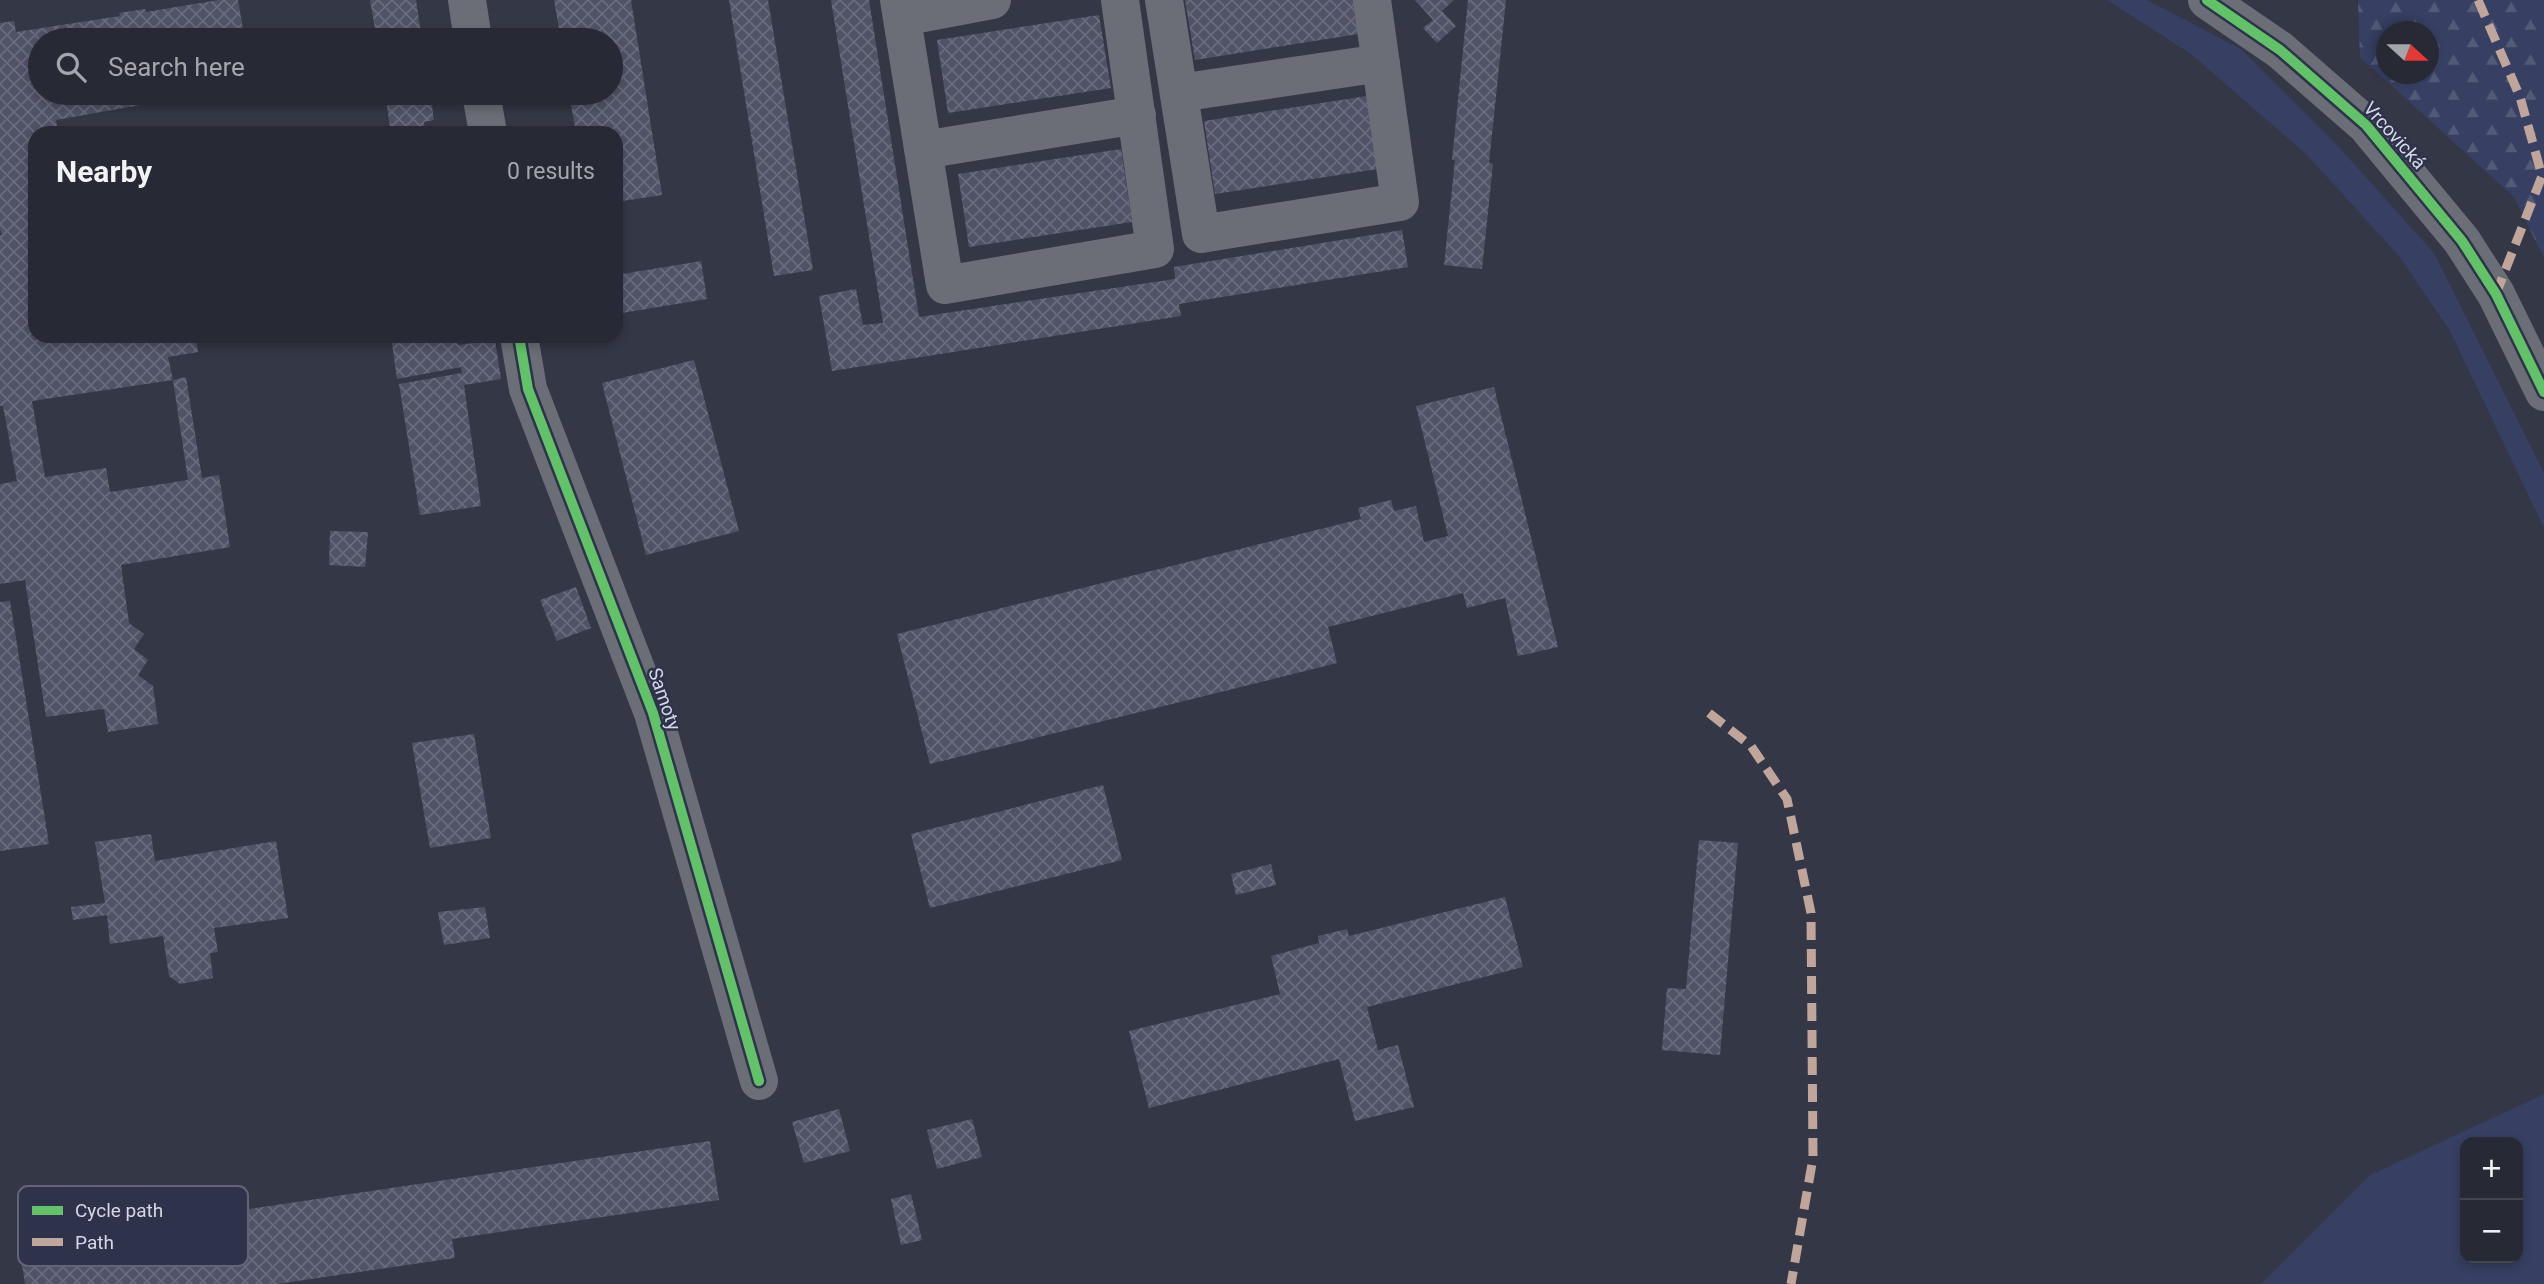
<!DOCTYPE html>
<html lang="en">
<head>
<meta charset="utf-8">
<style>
	body { margin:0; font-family:Roboto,sans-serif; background:#2f313c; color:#f1f3f6 }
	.controls { position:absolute; right:21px; bottom:21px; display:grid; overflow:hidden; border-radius:14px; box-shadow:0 4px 10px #0003 }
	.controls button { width:63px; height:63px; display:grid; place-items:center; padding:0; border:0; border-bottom:2px solid #43454f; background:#272934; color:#f1f3f6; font:35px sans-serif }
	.compass { position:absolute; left:2376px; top:21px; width:63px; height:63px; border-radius:50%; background:#272934; box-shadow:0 4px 10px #0003; rotate:111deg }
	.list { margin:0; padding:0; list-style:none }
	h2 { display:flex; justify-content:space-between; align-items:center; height:91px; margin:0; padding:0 28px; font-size:30px }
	h2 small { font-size:23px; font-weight:400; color:#a4a6ac }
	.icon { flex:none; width:38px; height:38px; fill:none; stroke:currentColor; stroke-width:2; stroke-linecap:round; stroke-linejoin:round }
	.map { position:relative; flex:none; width:2544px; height:1284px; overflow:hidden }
	.search { position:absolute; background:#272934; box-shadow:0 4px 10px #0003; left:28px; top:28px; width:595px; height:77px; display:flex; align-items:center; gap:18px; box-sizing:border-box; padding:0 24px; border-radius:38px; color:#a4a6ac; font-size:26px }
	.panel { position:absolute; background:#272934; box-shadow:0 4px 10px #0003; left:28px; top:126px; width:595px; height:217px; border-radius:21px }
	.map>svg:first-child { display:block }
	.green { fill:#373f62; fill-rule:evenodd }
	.forest { fill:url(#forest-firs); fill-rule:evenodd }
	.building { fill:url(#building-cross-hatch) }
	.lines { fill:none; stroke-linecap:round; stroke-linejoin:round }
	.minor { stroke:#6b6d77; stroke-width:38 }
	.quiet { stroke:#c0a59a; stroke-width:9; stroke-dasharray:18 9; stroke-linecap:butt }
	.cycleway-casing { stroke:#2e334b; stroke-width:15 }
	.cycleway { stroke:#61c268; stroke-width:10 }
	.labels { text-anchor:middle; stroke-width:5; stroke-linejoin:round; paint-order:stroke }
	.street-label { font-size:19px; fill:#d4d8e7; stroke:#2e334b }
	.key { fill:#2e334b; stroke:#60657a; stroke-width:2 }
	.key-label { font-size:19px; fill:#d4d8e7 }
</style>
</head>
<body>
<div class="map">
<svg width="2544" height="1284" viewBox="0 0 2544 1284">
	<defs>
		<pattern id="forest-firs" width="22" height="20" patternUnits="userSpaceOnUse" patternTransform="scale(1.75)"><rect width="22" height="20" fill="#373f62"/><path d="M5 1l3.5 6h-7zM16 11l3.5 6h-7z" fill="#535a78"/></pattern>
		<pattern id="building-cross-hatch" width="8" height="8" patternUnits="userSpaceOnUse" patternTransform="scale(1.75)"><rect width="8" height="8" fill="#505366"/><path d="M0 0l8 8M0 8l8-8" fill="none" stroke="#686b7c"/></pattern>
	</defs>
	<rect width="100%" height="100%" fill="#343745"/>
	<!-- green -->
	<path class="green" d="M2107 0H2147L2241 49 2339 147 2434 253 2544 473V528L2450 331 2399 256 2307 155 2191 54Z
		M2544 1094V1284H2261L2370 1175ZM2465 1142H2518V1258H2465Z"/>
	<!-- forest -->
	<path class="forest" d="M2358 0H2544V258L2514 197 2360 57ZM2386 32H2428V74H2386Z"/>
	<!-- building -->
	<path class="building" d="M219 0H238L244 35 266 31 268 40H40V93H208L56 120 58 133H35V336H195L198 352 168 357 173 380 32 401 45 477 106 468 110 492 188 480 173 380 186 377 202 478 219 475 230 547 121 565 129 623 144 634 134 649 148 660 138 675 153 686 158 724 108 732 104 709 46 717 25 580 0 584V484L17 481 3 406H0V235H2L0 229V23L14 21 16 32 120 16 119 13 145 9 146 12Z
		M370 0H416L422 40H377Z
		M554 0H631L662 195 616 202V133H576L569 93H611V40H561Z
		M729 0H768L813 270 774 276Z
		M831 0H869L919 317 1175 279 1174 267 1402 230 1408 267 1179 304 1181 316 832 371 819 296 856 289 863 325 883 323Z
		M1185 0H1354L1359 34 1195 60Z
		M1415 0H1454L1442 11 1456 26 1437 43 1423 28 1433 20Z
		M1468 0H1506L1489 163 1493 164 1482 269 1444 265 1455 160H1452Z
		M1099 15 1111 88 948 113 937 40Z
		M385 93H430L434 120 424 122 425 133H367L390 127Z
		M1367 96 1378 169 1215 194 1204 121Z
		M1121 149 1132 222 969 247 958 174Z
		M701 261 707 299 616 314V275Z
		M391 336H456L458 345 495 340 501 379 464 385 481 506 420 515 399 384 462 373 461 367 397 379Z
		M694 360 739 531 646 555 602 383Z
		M1494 387 1558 647 1518 656 1505 598 1467 608 1463 593 1328 627 1337 663 930 764 897 634 1361 519 1358 508 1391 500 1394 511 1416 506 1424 542 1448 536 1416 406Z
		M330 531 368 532 365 567 329 565Z
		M576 587 591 628 557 641 540 600Z
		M10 601 49 844 0 851V602Z
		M474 734 491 838 430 848 412 743Z
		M1103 785 1122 860 930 908 911 834Z
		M151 834 155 861 276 841 288 918 214 928 218 952 210 953 213 978 180 984 169 976 163 936 110 944 107 915 73 920 71 907 105 903 95 842Z
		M1699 840 1738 843 1720 1055 1662 1050 1667 988 1686 989Z
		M1271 864 1276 885 1236 895 1231 874Z
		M1505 897 1523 967 1367 1007 1378 1050 1398 1045 1414 1107 1355 1121 1339 1059 1149 1108 1129 1031 1280 994 1271 956 1319 943 1318 936 1347 929 1349 936Z
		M485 907 490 938 444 945 438 912Z
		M839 1109 850 1151 804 1163 792 1122Z
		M972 1119 982 1157 937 1169 927 1130Z
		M710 1141 719 1200 452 1239 455 1258 277 1284H25L19 1243Z
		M911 1194 922 1240 901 1245 891 1199Z"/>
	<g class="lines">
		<!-- minor -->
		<path class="minor" d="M467 0 473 40
			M899 0 945 285 1155 249 1120 0
			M1164 0 1201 234 1400 202 1372 0
			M2207 0 2280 50 2366 125 2462 241 2496 294 2544 392
			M902 17 992 0
			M481 93 488 133
			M1179 93 1381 63
			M923 150 1137 115
			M519 336 528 389 653 713 759 1081"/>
		<!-- quiet -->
		<path class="quiet" d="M2478 0 2520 97 2542 176 2496 294
			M1709 713 1751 746 1787 799 1811 913 1813 1158 1791 1284"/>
		<defs>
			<path id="cycleway" d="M2207 0 2280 50 2366 125 2462 241 2496 294 2544 392
				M519 336 528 389 653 713 759 1081"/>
		</defs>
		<!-- cycleway casing -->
		<use href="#cycleway" class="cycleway-casing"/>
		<!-- cycleway -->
		<use href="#cycleway" class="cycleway"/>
	</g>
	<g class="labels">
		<!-- street labels -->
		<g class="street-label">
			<text transform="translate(2395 135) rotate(48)" y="7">Vrcovická</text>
			<text transform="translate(665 699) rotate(71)" y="7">Samoty</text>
		</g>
	</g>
	<!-- legend -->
	<rect x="18" y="1186" width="230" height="80" rx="10" class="key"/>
	<rect x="32" y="1206" width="31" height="9" fill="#61c268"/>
	<rect x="32" y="1238" width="31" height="8" fill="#c0a59a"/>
	<g class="key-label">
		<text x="75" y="1217">Cycle path</text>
		<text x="75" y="1249">Path</text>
	</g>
</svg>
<div class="controls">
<button>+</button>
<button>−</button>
</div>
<svg class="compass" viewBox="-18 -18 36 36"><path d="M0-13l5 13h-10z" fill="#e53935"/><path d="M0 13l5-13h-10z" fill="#a4a6ac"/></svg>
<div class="search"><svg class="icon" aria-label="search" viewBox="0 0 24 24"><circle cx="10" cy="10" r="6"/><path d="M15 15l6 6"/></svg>Search here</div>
<section class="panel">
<h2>Nearby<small>0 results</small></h2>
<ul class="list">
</ul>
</section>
</div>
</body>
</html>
